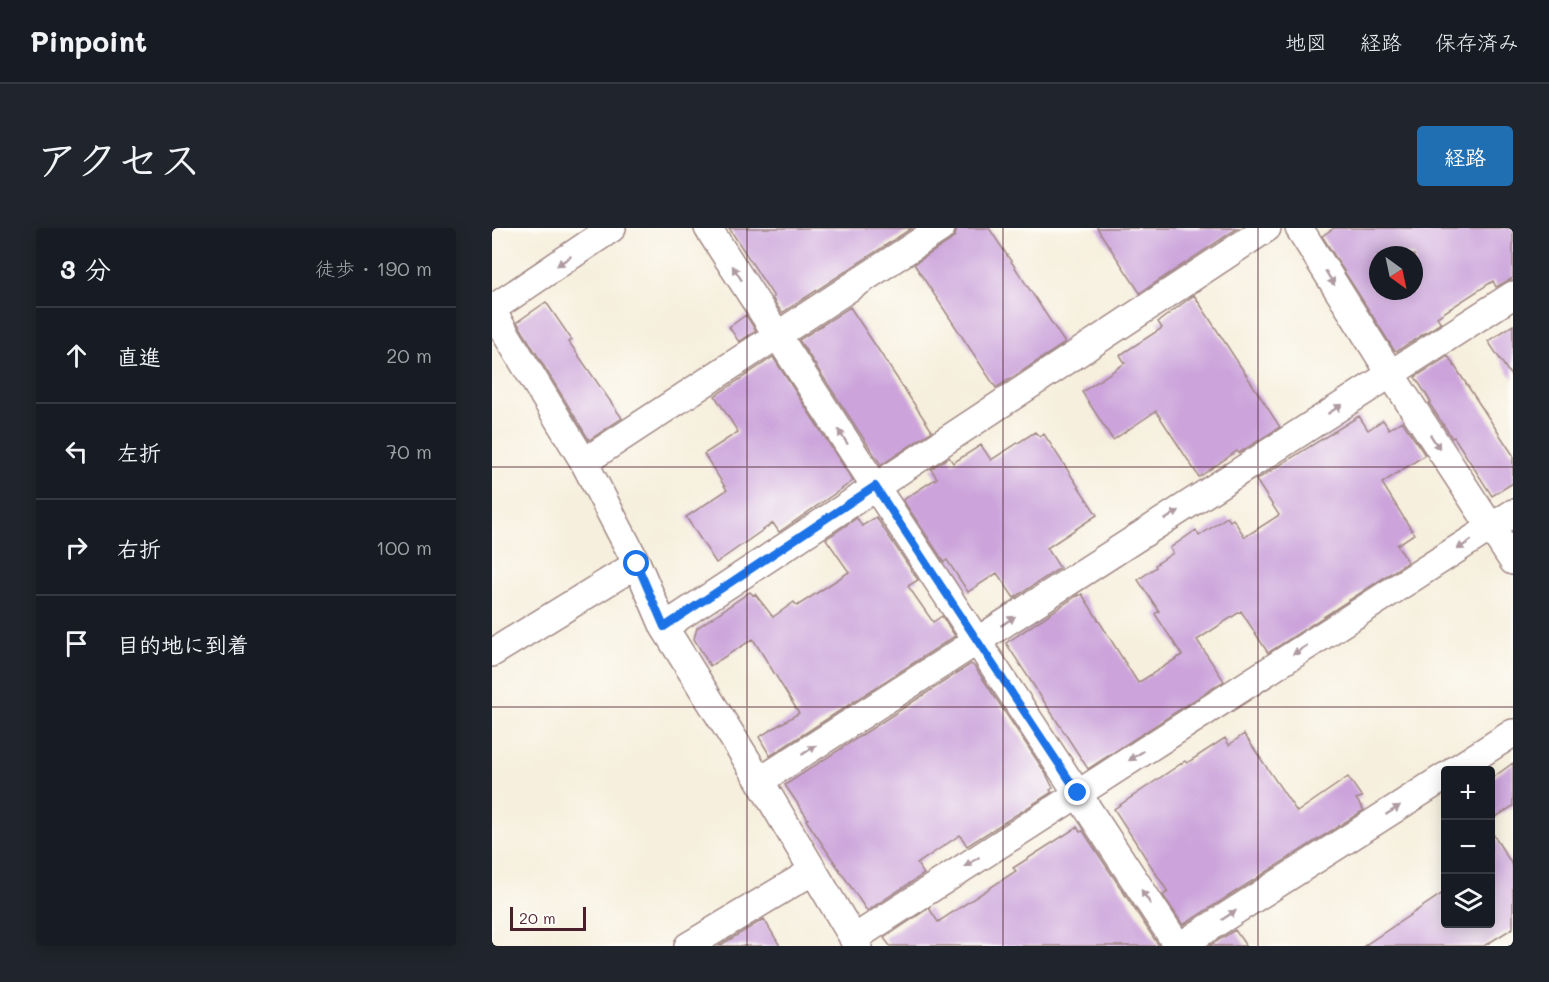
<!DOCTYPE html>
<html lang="ja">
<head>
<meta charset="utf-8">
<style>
	body { margin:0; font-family:Mali,"Klee One",sans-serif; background:#20242c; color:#f1f3f6 }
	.controls { position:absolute; right:18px; bottom:18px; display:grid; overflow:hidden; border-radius:6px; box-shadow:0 3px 15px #0003 }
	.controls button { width:54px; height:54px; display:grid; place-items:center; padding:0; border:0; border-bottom:2px solid #363941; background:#171b24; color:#f1f3f6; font:30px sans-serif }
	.compass { position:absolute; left:877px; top:18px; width:54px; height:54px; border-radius:50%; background:#171b24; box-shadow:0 3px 15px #0003; rotate:147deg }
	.scale { position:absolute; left:18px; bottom:15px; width:76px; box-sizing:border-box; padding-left:6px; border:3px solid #4a1f2b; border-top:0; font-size:16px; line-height:21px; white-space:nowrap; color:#4a1f2b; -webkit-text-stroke:4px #fdfcf7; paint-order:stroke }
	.stop { position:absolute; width:18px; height:18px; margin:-14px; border:4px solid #1a73e8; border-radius:50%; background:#fff }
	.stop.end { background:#1a73e8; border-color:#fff; box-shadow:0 2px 6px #0008 }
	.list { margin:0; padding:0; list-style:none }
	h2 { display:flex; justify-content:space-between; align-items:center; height:78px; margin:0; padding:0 24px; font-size:26px }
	h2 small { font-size:20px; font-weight:400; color:#9ea1a6 }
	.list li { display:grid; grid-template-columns:39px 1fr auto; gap:18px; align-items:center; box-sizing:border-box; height:96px; padding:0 24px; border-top:2px solid #363941 }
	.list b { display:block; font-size:22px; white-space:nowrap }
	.list em { font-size:20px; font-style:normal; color:#9ea1a6 }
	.icon { flex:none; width:33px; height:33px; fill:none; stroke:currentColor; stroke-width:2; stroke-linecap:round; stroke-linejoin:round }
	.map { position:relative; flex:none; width:1021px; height:718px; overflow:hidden; border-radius:6px }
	header { display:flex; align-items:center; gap:36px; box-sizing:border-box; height:84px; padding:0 30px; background:#171b24; border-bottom:2px solid #363941 }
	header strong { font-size:28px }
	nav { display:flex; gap:33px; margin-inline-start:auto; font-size:21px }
	.intro { display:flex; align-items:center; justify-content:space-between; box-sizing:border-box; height:144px; padding:0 36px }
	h1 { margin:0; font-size:42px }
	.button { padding:15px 27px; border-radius:6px; background:#1f6fb2; color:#fff; font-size:21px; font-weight:700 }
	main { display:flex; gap:36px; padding:0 36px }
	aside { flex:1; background:#171b24; border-radius:6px; box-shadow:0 3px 15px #0003 }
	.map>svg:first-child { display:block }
	.building { fill:#cca4db; fill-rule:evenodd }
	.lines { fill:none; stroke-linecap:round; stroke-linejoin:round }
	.minor-casing { stroke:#a08784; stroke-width:30 }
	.minor { stroke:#fff; stroke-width:27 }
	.oneway { fill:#ae9aa0 }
	.route { stroke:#1a73e8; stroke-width:8 }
	.grid { fill:none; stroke:#4a1f2b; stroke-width:1.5; stroke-opacity:0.55 }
</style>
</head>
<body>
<header>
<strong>Pinpoint</strong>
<nav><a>地図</a><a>経路</a><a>保存済み</a></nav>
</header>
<div class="intro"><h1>アクセス</h1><a class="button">経路</a></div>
<main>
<aside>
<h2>3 分<small>徒歩 · 190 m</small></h2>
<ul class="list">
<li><svg class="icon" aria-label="ahead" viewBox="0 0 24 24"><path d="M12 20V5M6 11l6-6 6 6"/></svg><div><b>直進</b></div><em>20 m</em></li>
<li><svg class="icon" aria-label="left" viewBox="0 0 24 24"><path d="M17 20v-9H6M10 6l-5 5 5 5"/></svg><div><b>左折</b></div><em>70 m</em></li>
<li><svg class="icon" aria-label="right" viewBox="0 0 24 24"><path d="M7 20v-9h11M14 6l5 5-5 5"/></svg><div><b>右折</b></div><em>100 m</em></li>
<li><svg class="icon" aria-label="arrive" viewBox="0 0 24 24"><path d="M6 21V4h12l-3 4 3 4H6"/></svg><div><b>目的地に到着</b></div></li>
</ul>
</aside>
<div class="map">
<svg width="1021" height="718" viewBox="0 0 1021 718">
	<rect width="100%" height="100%" fill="#fdfcf7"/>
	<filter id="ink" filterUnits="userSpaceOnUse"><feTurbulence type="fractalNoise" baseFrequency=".0167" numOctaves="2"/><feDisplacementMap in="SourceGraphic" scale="12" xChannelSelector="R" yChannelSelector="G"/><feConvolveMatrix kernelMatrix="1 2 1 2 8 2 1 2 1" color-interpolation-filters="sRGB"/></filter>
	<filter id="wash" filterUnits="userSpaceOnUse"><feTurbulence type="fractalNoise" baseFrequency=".008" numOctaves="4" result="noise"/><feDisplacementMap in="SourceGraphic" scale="24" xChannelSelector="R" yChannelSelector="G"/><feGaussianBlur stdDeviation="1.35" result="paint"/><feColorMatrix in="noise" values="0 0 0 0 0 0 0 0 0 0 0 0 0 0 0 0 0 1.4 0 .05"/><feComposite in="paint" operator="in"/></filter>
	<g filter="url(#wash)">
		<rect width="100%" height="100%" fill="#f6efdd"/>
		<g id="blocks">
			<!-- building -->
			<path class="building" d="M237 0H420L290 85 280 70 282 69Z
				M465 0H497L573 115 504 160 422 36 458 13 463 8Z
				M605 0H746L648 65Z
				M842 0H1021V50L1004 59 1001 53 945 89 949 95 905 123 902 122 830 8ZM886 27H922V63H886Z
				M702 67 788 199 747 225 745 223 707 249 664 183 621 212 590 164 633 135 628 127 670 100 666 94Z
				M54 74 80 112 77 114 130 190 97 212 25 94Z
				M358 79 440 203 389 237 307 112Z
				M254 87 264 103 247 114 237 99Z
				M1021 97V151L996 113Z
				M956 128 1021 227V255L1000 268 962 209 960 210 937 175 939 174 923 149Z
				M281 129 361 253 287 304 281 295 224 335 194 289 235 262 212 226 246 204 223 168Z
				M867 188 876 202 891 192 897 201 910 193 933 227 890 255 922 306 905 317 916 334 776 425 749 383 705 412 732 453 596 541 514 415 586 367V368L590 366 646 455 690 427 663 386 667 383 646 352 664 339 663 337 681 325 678 320 704 302 707 308 735 289 738 293 741 291 753 309 787 287 764 252Z
				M543 204 548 209 552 206 605 287 555 320 568 340 522 370 505 345 476 364 455 332 452 334 411 272 445 250 439 241 457 229 461 235 489 217 499 232Z
				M384 289 426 352 416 358 441 394 450 388 463 408 278 528 267 509 307 485 261 411 218 438 202 411 205 400 258 364 261 367 263 366 281 389 302 374 305 378 357 344 334 311 365 290 370 298Z
				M479 436 483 439 554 546 561 560 558 562 560 564 475 618 468 607 425 636 432 646 375 683 314 592 316 591 293 557Z
				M752 506 805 584 856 549 870 569 864 571 872 582 691 697 671 667 676 664 622 581 693 533 695 535 733 510 737 517Z
				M1021 535V578L999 592V551Z
				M585 599 588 604 591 603 667 718H398L392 710 437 680 446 694 524 643 521 640Z
				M999 603 1021 638V700L992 718H872L954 663V696H999Z
				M272 691 288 718H227Z
				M743 702 754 718H717Z"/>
		</g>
	</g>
	<g filter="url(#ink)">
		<use href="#blocks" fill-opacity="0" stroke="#a08784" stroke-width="1.5"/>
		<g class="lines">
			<defs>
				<path id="minor" d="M216 0 383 258 686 718
					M807 0 898 145 1021 333
					M0 81 120 0
					M0 83 92 234 145 336 172 399 268 553 366 718
					M92 234 449 0
					M172 399 775 0
					M0 425 145 336
					M963 542 1021 505
					M268 553 1021 67
					M361 711 1021 285
					M196 718 321 643
					M688 718 954 548"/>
			</defs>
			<!-- minor casing -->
			<use href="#minor" class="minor-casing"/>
			<!-- minor -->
			<use href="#minor" class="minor"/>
		</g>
		<!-- one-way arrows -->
		<defs><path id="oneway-solid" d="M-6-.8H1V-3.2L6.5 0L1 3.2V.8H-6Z" transform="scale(1.5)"/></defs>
		<g class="oneway">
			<use href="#oneway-solid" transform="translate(72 33) rotate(146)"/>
			<use href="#oneway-solid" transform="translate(245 45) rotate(-123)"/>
			<use href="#oneway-solid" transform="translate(838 50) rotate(58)"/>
			<use href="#oneway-solid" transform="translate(843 181) rotate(-33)"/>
			<use href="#oneway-solid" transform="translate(351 209) rotate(-123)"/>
			<use href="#oneway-solid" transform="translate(943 214) rotate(57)"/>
			<use href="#oneway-solid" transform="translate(680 287) rotate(-33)"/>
			<use href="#oneway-solid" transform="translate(972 317) rotate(147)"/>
			<use href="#oneway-solid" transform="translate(516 393) rotate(-33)"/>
			<use href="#oneway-solid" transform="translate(808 422) rotate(147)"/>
			<use href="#oneway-solid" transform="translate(317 522) rotate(-33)"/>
			<use href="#oneway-solid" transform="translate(644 528) rotate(147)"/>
			<use href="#oneway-solid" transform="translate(901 582) rotate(-33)"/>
			<use href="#oneway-solid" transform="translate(480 634) rotate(147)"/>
			<use href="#oneway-solid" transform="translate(654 669) rotate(-123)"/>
			<use href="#oneway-solid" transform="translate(737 687) rotate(-33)"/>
		</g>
	</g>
	<g class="lines" filter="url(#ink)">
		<!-- route -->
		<path class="route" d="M145 336 172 399 383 258 586 565"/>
	</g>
	<!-- grid -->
	<path class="grid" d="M255 0V718M511 0V718M766 0V718M0 239H1021M0 479H1021"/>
</svg>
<div class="controls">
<button>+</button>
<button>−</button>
<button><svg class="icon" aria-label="layers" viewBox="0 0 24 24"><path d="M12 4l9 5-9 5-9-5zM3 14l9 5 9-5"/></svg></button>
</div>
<svg class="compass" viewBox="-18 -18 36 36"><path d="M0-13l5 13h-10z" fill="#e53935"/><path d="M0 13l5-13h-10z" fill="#9ea1a6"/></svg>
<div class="scale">20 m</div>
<div class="stop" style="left:145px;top:336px"></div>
<div class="stop end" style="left:586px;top:565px"></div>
</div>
</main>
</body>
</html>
